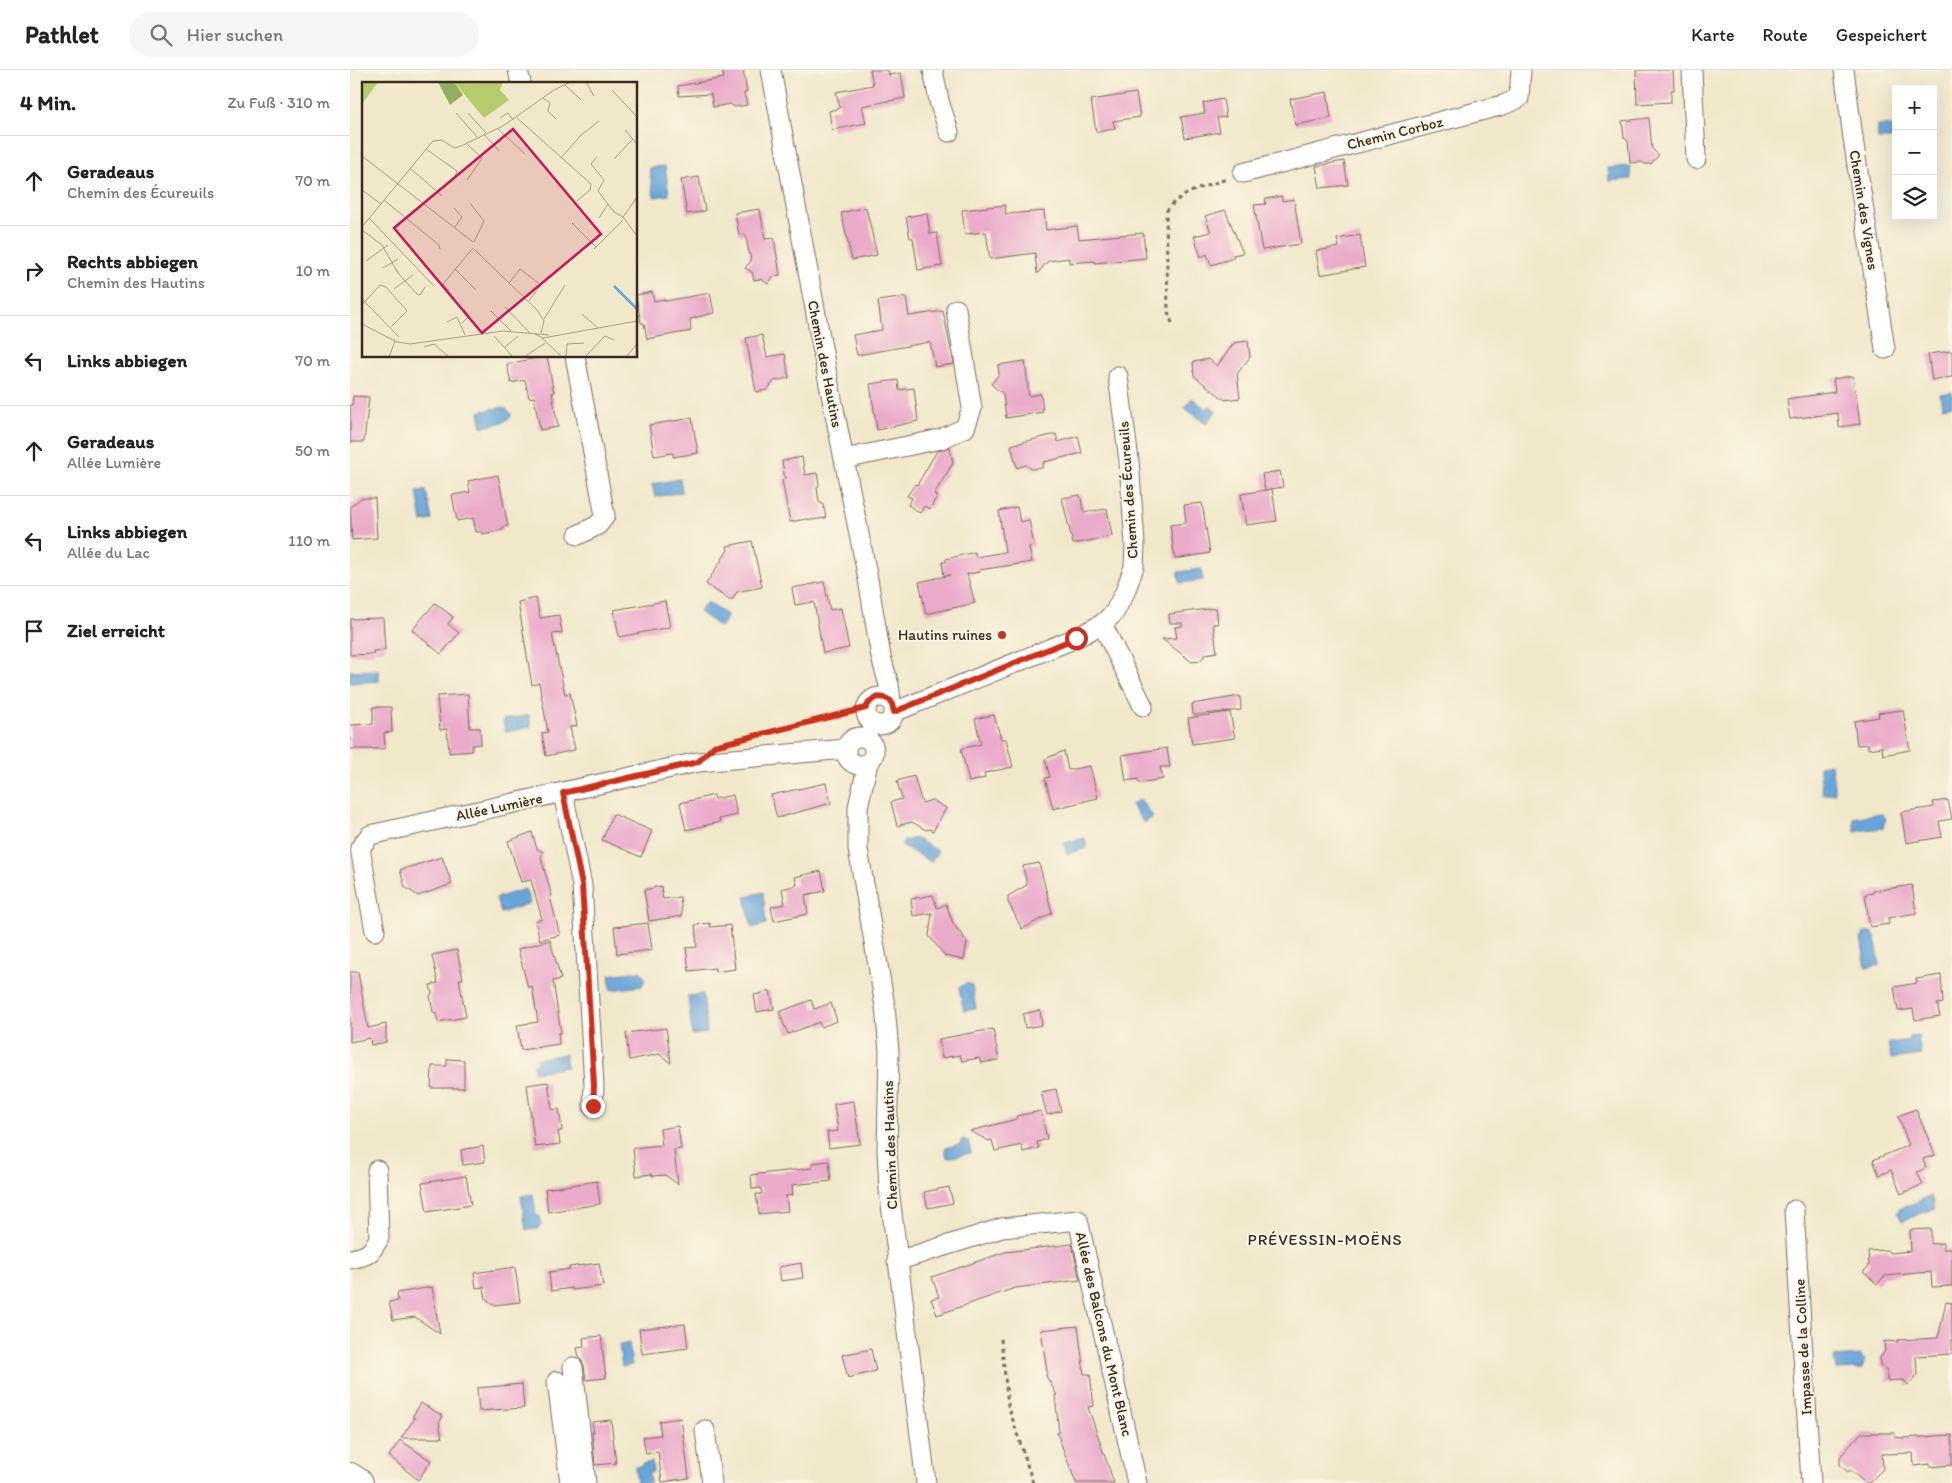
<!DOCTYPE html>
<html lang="de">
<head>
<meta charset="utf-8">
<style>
	body { margin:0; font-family:Itim,sans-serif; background:#f6f6f6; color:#222 }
	.controls { position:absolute; right:15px; top:15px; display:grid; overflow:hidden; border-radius:0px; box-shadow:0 5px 20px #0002 }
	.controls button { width:45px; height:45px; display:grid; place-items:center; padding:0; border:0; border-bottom:1px solid #e0e0e0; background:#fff; color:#222; font:25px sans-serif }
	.stop { position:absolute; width:15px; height:15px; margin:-11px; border:4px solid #c8321e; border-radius:50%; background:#fff }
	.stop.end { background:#c8321e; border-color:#fff; box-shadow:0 1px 5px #0008 }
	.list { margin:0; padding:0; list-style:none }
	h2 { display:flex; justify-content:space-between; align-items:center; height:65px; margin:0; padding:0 20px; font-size:21px }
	h2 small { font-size:16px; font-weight:400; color:#767676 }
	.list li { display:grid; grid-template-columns:32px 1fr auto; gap:15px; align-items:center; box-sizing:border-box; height:90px; padding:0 20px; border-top:1px solid #e0e0e0 }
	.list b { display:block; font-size:19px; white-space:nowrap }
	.list p { margin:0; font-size:16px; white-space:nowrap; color:#767676 }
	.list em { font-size:16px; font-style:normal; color:#767676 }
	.icon { flex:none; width:28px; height:28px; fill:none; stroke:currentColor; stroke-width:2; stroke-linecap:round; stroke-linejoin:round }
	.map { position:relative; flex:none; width:1602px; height:1413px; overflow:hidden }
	header { display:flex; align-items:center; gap:30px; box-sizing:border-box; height:70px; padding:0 25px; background:#fff; border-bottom:1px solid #e0e0e0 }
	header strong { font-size:24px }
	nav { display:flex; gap:28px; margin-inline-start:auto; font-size:18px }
	.search { width:350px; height:45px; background:#f6f6f6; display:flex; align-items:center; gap:12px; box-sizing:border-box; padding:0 18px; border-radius:28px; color:#767676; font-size:19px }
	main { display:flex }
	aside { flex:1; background:#fff }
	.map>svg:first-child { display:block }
	.water { fill:#68a4d9; stroke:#52677c }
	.building { fill:#eaabca }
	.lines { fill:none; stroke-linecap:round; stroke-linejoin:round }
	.street-casing { stroke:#7b6c5b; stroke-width:21 }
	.secondary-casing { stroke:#7b6c5b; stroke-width:30 }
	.path { stroke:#7b6c5b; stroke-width:3; stroke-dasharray:4 4; stroke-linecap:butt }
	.street { stroke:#fff; stroke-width:19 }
	.secondary { stroke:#fff; stroke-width:28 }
	.route { stroke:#c8321e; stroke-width:6 }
	.poi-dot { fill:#c8321e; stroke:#fcf5e5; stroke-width:2 }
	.labels { text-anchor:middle; stroke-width:4; stroke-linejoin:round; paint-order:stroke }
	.street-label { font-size:15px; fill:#3b2a1e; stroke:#fcf5e5 }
	.poi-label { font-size:15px; fill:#3b2a1e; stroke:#fcf5e5; text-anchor:end }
	.neighbourhood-label { font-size:16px; letter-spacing:1px; fill:#3b2a1e; stroke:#fcf5e5 }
	.inset-river { fill:none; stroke:#68a4d9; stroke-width:2.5 }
	.inset-road { fill:none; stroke:#a89c86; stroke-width:1 }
	.view { fill:#c2185b; fill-opacity:0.15; stroke:#c2185b; stroke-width:2.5 }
	.inset-edge { fill:none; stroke:#3b2a1e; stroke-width:2.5 }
</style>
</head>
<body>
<header>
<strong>Pathlet</strong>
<div class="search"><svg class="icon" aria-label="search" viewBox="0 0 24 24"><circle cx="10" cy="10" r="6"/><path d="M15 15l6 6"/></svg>Hier suchen</div>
<nav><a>Karte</a><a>Route</a><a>Gespeichert</a></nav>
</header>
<main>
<aside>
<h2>4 Min.<small>Zu Fuß · 310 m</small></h2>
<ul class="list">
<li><svg class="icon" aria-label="ahead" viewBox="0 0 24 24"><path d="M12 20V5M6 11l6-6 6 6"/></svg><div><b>Geradeaus</b><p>Chemin des Écureuils</p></div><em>70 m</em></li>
<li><svg class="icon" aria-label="right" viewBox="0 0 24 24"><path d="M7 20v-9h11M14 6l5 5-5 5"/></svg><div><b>Rechts abbiegen</b><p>Chemin des Hautins</p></div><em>10 m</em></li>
<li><svg class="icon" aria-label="left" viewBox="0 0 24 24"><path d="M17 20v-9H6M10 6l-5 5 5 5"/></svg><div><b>Links abbiegen</b></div><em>70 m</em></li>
<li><svg class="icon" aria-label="ahead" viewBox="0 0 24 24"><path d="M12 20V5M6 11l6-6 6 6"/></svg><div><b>Geradeaus</b><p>Allée Lumière</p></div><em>50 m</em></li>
<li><svg class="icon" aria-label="left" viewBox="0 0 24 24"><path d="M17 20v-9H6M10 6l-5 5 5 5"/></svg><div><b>Links abbiegen</b><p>Allée du Lac</p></div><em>110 m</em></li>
<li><svg class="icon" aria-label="arrive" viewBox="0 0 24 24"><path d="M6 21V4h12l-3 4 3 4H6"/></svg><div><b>Ziel erreicht</b></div></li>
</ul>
</aside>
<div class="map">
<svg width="1602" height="1413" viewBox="0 0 1602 1413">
	<rect width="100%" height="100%" fill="#fcf5e5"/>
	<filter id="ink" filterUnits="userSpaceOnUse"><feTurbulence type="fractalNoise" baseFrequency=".02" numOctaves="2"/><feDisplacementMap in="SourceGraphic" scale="10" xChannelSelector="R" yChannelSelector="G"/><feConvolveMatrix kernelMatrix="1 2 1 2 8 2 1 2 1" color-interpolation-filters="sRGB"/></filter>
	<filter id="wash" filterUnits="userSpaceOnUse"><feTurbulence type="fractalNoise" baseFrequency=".0096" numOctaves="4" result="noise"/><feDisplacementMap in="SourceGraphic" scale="20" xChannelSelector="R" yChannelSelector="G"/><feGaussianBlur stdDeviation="1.12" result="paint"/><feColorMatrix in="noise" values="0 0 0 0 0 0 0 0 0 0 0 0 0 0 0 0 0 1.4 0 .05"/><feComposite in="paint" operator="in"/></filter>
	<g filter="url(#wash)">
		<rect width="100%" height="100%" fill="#f1e8cc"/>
		<!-- water -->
		<path class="water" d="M1527 56H1546V69H1528Z
			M315 96 319 125 304 127 299 98Z
			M1280 96 1281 109 1259 111 1258 98Z
			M1602 322V335L1592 337 1590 324Z
			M842 328 857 340 859 336 866 341 856 354 835 338Z
			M152 337C179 349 139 356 132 357L129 342Z
			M330 409 332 422 305 427 302 414Z
			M76 420 82 450 72 452 67 422Z
			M851 499 853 510 830 513 828 502Z
			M357 532 378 546 370 557 349 542Z
			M29 600V611L0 613V601Z
			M179 645 181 657 155 662 153 650Z
			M1481 694 1485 723 1473 725 1469 696Z
			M790 729 803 747 794 753 781 735Z
			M1531 743 1536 748 1533 758 1505 761 1503 748Z
			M565 768 588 781 581 792 551 775 554 771Z
			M735 768 737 778 717 784 714 773Z
			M175 819 180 833 151 843 146 828Z
			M413 822 416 854 402 858 395 827Z
			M1523 862V865L1525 866 1530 895 1516 898 1511 868 1514 867 1513 863Z
			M290 901 295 908 292 916 261 920 259 905Z
			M616 913 622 915 626 939 614 941 609 918Z
			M353 924 357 963 342 965 338 926Z
			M1568 966 1571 985 1541 989 1538 973 1559 970V967Z
			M215 984 217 997 184 1002 183 995 187 994 186 989Z
			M615 1069 616 1072H619L621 1083 597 1088 595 1078 611 1074V1070Z
			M183 1124 186 1146H190L191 1156H188V1159L176 1160 171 1126Z
			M1581 1126 1585 1138 1552 1151 1547 1142 1550 1141 1549 1139Z
			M279 1273 282 1295 272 1297 269 1275Z
			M1511 1285V1288L1515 1290 1512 1299 1486 1300 1484 1287Z
			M302 1392 303 1402 299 1403 300 1413H287L285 1397 292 1396V1394Z"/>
		<g id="blocks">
			<!-- building -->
			<path class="building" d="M372 0H393L397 22 394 23 397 35 385 37 380 34 363 37 361 24 329 26 328 16 374 8Z
				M520 0H538L539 5 551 3 555 28 512 36 516 53 482 60 479 41 490 38 486 22 523 15Z
				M1286 0H1323L1324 20H1321V32L1287 34Z
				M977 22 981 48 945 55 940 29Z
				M786 23 790 47 763 51 765 59 746 62 741 30Z
				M873 29 876 47 867 48 870 62 835 68 831 47 855 43 853 33Z
				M1299 48 1302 79 1309 85 1301 94H1295L1292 92 1280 93 1278 71 1274 68 1272 51Z
				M994 91 998 115 970 118 966 96Z
				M349 107 355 141 337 144 331 110Z
				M932 126V131L944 129 951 174 912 180 904 135 916 134 915 129Z
				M655 135 656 144 694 141 696 160 727 156 729 169 793 163 796 188 745 193 744 191 719 193V188L698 191 687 204 685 183 640 189 636 162 615 164 612 140Z
				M516 137 527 185 502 190 491 143Z
				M410 139 415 169 424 168 430 205 423 207 418 214 411 209 404 210 402 202 395 198 401 191 395 164 389 165 385 143Z
				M875 140 893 183 883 185 884 188 861 195 857 184 851 187 844 166 861 162 855 146Z
				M577 143 580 164 587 163 592 196 568 200 563 168H560L556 147Z
				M1010 165 1015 197 970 205 966 181 989 177 987 169Z
				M302 222 304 231 314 229 315 231 360 223 364 243 340 249 341 261 297 269 294 253H291L286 225Z
				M556 227 559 246 593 241 604 294 585 297 580 272 507 285 503 265 532 260 528 231Z
				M412 265 417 287 435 284 439 308 424 311 417 320 406 322 396 268Z
				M898 271 900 287 887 304 890 328 875 330 844 306 843 292 859 289 867 296 884 273Z
				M1602 281V307L1582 310 1578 284Z
				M197 286 204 323H202L208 357 190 360 184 327 179 328 175 310 161 313 157 294Z
				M675 291 679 326 691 324 693 342 656 348 653 324 641 314 649 304 648 295Z
				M1503 306 1510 354 1489 357 1488 343 1440 349 1437 329 1485 322 1483 309Z
				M548 310 549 320 564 318 568 351 527 360 520 314Z
				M3 326 19 327 14 372H0V335H2Z
				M342 348 348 383 323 387V383L304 386 299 355Z
				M706 364 708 372 728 366 732 383 694 392 692 398 682 399 676 395 667 398 661 375Z
				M600 377 603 393 584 424 587 426 580 439 574 436 570 443 558 435 562 428 557 426 565 414 567 415 587 381Z
				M452 387 455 405 467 403 469 415 467 418 469 432 473 434 476 448 462 450 456 449 440 452 432 410 435 409 432 391Z
				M930 401 933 417 915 420 912 404Z
				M148 405 158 456 153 457V460L132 464V462H126L123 448 107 451 102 425 120 422 118 411Z
				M922 419 927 451 896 455 891 424Z
				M730 425 734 442 757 439 762 466 723 474 712 428Z
				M11 428H25L27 468 2 470 0 437Z
				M852 433 860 483 825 489 820 455 836 453 834 435Z
				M667 437 670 452 679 450 684 476 679 477 682 492 629 500 630 502 617 504 625 533 576 544 569 512 600 505 594 506 592 492H596V489L625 482 626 487 655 482 649 441Z
				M402 471 412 517 387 522 381 531 356 514 378 480 377 476Z
				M474 512 480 540 491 538 499 578 473 583 464 532 445 535 442 518Z
				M186 528 190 548 209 545 212 563 202 564 215 624 220 623 227 656 220 657 225 680 196 686 192 663 198 662 194 640 189 613 182 615 168 532Z
				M315 531 320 557 269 567 264 540Z
				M85 533 103 547 98 554 109 563 91 584 62 560Z
				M866 538 868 554H863L867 582 856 584 850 591 842 592 812 569 827 568 825 557 832 556V553H820L819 544Z
				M33 548 35 580 23 581 24 584 0 585V549Z
				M118 624 120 658H130L131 674 122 675V681L99 683 97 659 90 660 87 626Z
				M890 626 891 640 843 645 842 634Z
				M23 637H41L42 662 34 663 35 679H0V655L23 654Z
				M1553 640 1560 680 1533 685 1532 677 1518 679V674L1507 675 1504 651 1529 647 1528 643Z
				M880 642 885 668 842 674 838 648Z
				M644 645 651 669H656L663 697 634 703 635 708 619 712 611 679 631 674 625 649Z
				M817 678 820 697H810L813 709 789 713 788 709 776 711 772 685Z
				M714 681 718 700 740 696 748 728 703 739 695 708 700 707 695 689Z
				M564 706 572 733 582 730 596 738 583 761 580 759 576 760 562 752 547 756 541 732 552 729 547 711Z
				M476 713 481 733 427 748 421 725Z
				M364 725 365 729 383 725 387 745 369 749 370 752 336 760 330 733Z
				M1598 730 1602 749 1589 751 1592 767 1556 773 1551 742 1584 737 1583 732Z
				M263 744 302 761 291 787 252 770Z
				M182 762 187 779 193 782 191 788 202 826 200 827 210 865 190 870 185 851 192 849 181 810 171 812 158 771Z
				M92 787 102 814 68 826 55 817 50 800Z
				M689 793 702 843 672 859 658 832V826L677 815 673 796Z
				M471 801 475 821 455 825 458 844 424 851 421 837 435 834 432 819 447 815 445 807Z
				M1562 815 1566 843 1538 848 1539 854 1520 857 1515 824 1523 823V821Z
				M311 816 313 829 330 827 332 846 299 851 294 820Z
				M583 825 587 838 596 834 603 853 617 872 614 890 595 886 579 866 582 843 563 846 561 829Z
				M298 853 302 880 267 884 264 857Z
				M360 853V857L380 855 385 899 365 902V898L339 901 336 878 347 877 345 855Z
				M200 870 211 909 203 911 211 963H208L209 974 171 980 167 955 188 952 182 916 178 918 168 879Z
				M107 880 113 909H109L116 947 88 952 86 944 83 942 80 926 82 923 80 915 88 913 82 885Z
				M0 902H8L18 958 36 954V972L21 975 20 968 0 972Z
				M1591 905 1593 933 1587 934 1590 946 1565 950 1563 939 1548 941 1544 917 1567 913 1566 909Z
				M420 921 424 939 407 942 404 925Z
				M461 930 464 939 481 933 487 951 471 957 469 952 438 964 429 942Z
				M690 940 692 955 675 958 673 944Z
				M316 958 321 993 309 984 279 990 276 963Z
				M643 959 649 990 631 993 629 988 612 991 610 985 592 988 589 969Z
				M97 989 114 990V1018H81L82 996H97Z
				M198 1012 202 1040 209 1039 212 1061H208L210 1074 185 1077 177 1015Z
				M706 1019 711 1041 697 1045 691 1022Z
				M504 1031 510 1074 479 1078 477 1062 488 1061 484 1034Z
				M1566 1039 1585 1085 1573 1089 1576 1098 1567 1102 1573 1114 1551 1124 1541 1100 1529 1105 1523 1090 1559 1075 1548 1046Z
				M691 1041 697 1069 687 1072 689 1078 673 1082 672 1075 645 1081 642 1070 639 1071 620 1061 667 1049 666 1046Z
				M328 1056 331 1079 324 1080 328 1114 315 1105 302 1106V1104L286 1106 283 1078 312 1075 310 1059Z
				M133 1076 135 1092 113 1095 111 1080Z
				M479 1091 481 1111 442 1115 443 1125 436 1126 438 1141 409 1144 406 1124H412L411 1118 402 1119 401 1105 462 1098V1093Z
				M116 1106 121 1135 77 1142 72 1113Z
				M247 1111 250 1134 198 1142 195 1119Z
				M599 1117 603 1133 578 1138 574 1122Z
				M1581 1159V1174L1593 1173V1179H1602V1216L1582 1217 1581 1202 1535 1206 1527 1214 1513 1202 1519 1196 1518 1181 1537 1180 1540 1183 1561 1181 1560 1160Z
				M722 1174 730 1210 665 1218 587 1245 581 1229 589 1227 582 1207 655 1182Z
				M249 1193 253 1216 222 1220V1218L201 1221 199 1202 220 1199 219 1197Z
				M451 1193 453 1208 431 1211 429 1197Z
				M165 1197 170 1232 144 1235 136 1229 134 1217 126 1218 124 1203Z
				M82 1217 90 1264 65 1247 43 1250 39 1232 48 1231 47 1223Z
				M1596 1232 1602 1233V1284L1566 1286 1567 1305 1558 1315 1554 1310 1537 1311V1300L1530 1295V1288L1535 1281 1534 1271 1548 1272 1547 1270 1588 1268Z
				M335 1254 338 1278 292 1284 289 1259Z
				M728 1256 734 1304H740L744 1336 738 1337 764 1413H726L707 1363 709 1362 705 1325H707L696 1306 697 1302 691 1260Z
				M251 1266 256 1308 236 1310 234 1295 229 1287 227 1278 234 1277 233 1268Z
				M521 1279 526 1301 498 1308 492 1285Z
				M172 1314 174 1338 129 1341 127 1318Z
				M71 1333 93 1346 89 1353 92 1368H51L65 1348 62 1347Z
				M331 1348 339 1408 312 1412 308 1382 296 1384 293 1367 311 1365 309 1351Z
				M261 1350 266 1393 245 1395 242 1362H244L242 1352Z
				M1511 1363H1545V1367L1553 1368 1602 1365V1395L1580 1397V1394L1564 1396 1563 1383 1532 1384 1533 1399 1519 1413H1515L1500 1400 1498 1402 1490 1395V1387Z
				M50 1370 81 1391 68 1410 39 1386Z"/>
		</g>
	</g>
	<g filter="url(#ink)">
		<use href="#blocks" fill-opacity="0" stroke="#7b6c5b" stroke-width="1"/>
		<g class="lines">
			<defs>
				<path id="street" d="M168 0 171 14
					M421 0 476 299 518 509 531 587 539 615 541 631
					M583 0 589 31 599 62
					M1342 0 1346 89
					M1494 0 1504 75 1535 279
					M893 103 1153 35 1169 28 1171 0
					M225 286 255 446 248 455 228 465
					M494 389 591 369 615 358 622 338 606 239
					M752 554 793 636
					M516 641a14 14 0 1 1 28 0a14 14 0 1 1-28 0Z
					M544 642 726 568 752 554 764 543 775 522 784 497 785 474 779 391 768 306
					M496 681a14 14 0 1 1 28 0a14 14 0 1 1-28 0Z
					M518 693 508 737V779L535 936 539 981 537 1080 539 1119 576 1413
					M213 723 232 815 244 1015 243 1036
					M25 861 10 778 20 765 348 692 496 679
					M1444 1140 1461 1413
					M0 1189C18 1186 21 1184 29 1168L27 1100
					M547 1191 652 1158 728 1150 787 1413
					M223 1297 236 1413
					M207 1311 220 1413
					M355 1360 362 1413"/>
				<path id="secondary" d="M0 1407 9 1413"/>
			</defs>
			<!-- street casing -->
			<use href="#street" class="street-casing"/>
			<!-- secondary casing -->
			<use href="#secondary" class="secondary-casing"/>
			<!-- path -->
			<path class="path" d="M822 253 818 242 816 142C829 122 855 117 876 109
				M398 667 516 638
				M651 1269 658 1335 683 1413"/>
			<!-- street -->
			<use href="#street" class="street"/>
			<!-- secondary -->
			<use href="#secondary" class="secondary"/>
		</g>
	</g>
	<g class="lines" filter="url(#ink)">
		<!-- route -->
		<path class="route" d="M243 1036 244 1015 232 815 213 723 348 692 364 676 516 638C521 627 530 624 541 631L544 642 726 568"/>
	</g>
	<!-- markers -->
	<circle class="poi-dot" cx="652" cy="565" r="5"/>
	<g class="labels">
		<!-- street labels -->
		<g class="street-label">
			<text transform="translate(1045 63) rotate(-14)" y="5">Chemin Corboz</text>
			<text transform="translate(1514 140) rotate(81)" y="5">Chemin des Vignes</text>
			<text transform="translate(475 294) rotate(79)" y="5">Chemin des Hautins</text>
			<text transform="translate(778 420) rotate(-94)" y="5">Chemin des Écureuils</text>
			<text transform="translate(149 737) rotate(-12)" y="5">Allée Lumière</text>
			<text transform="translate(540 1075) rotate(-92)" y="5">Chemin des Hautins</text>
			<text transform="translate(754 1264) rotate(77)" y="5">Allée des Balcons du Mont Blanc</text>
			<text transform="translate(1453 1277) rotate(-93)" y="5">Impasse de la Colline</text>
		</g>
		<!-- poi labels -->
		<g class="poi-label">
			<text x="642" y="570">Hautins ruines</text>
		</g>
		<!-- neighbourhood labels -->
		<g class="neighbourhood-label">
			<text x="975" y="1175">PRÉVESSIN-MOËNS</text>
		</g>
	</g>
	<!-- overview -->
	<g transform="translate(12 12)">
		<rect width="275" height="275" fill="#f1e8cc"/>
		<path d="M0 0H16L0 22ZM92 0H141L138 8 147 18 122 36Z" fill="#b6cb6e"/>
		<path d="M76 0H92L101 13 88 23Z" fill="#90af61"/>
		<path class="inset-river" d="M252 204 275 227"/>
		<path class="inset-road" d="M224 0 232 14M203 3 219 18M250 8 275 35M181 16 188 21 186 29 194 37M94 31 115 55M106 31 124 51M138 36 146 31 151 38M155 36 229 102 228 108 215 119M136 47 163 72M263 48 275 62M122 52 137 69M104 61 120 76 105 98M64 67 95 89 92 96M0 74 111 160M235 75 229 82 242 98 236 109 252 130 261 135M199 76 219 53 237 39M252 77 271 57M48 86 80 114M0 108 19 122M275 115 261 135 275 154M22 118 77 163 78 167M108 121 122 139 112 160M92 126 100 135 93 145M7 136 72 204M237 136 246 122M210 141 234 165M0 145 71 59 79 58 93 66 99 64 141 44 192 8 208 0M0 148 20 163 36 191 34 187M112 167 175 228 182 239 179 251M232 167 261 138M4 179 26 163M21 186 36 177M93 187 114 208M36 191 55 212 58 213 63 205M147 201 158 187 179 203 167 219M32 207 51 193M87 209 81 202 111 166M0 217 37 255M0 223 18 203 24 205 45 229 29 245M143 225 168 251M129 229 149 249M220 232 236 246M182 237 203 203M85 240 95 235 103 253M100 241 107 234 102 227M0 242 35 260 48 262 141 249 187 253M173 252 181 256 275 239M132 254 151 275M180 256 200 275M62 265 72 262 87 275M143 265 156 254M27 275 33 259M162 275 183 261M204 275 205 262 222 261M223 275 243 254 252 258M264 275 275 262"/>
		<path class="view" d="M151 47 239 152 120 251 32 146Z"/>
		<rect width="275" height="275" class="inset-edge"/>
	</g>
</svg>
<div class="controls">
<button>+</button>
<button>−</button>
<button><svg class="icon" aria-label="layers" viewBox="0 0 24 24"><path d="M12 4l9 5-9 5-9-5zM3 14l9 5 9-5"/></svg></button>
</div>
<div class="stop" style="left:726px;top:568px"></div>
<div class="stop end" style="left:243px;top:1036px"></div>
</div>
</main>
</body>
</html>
